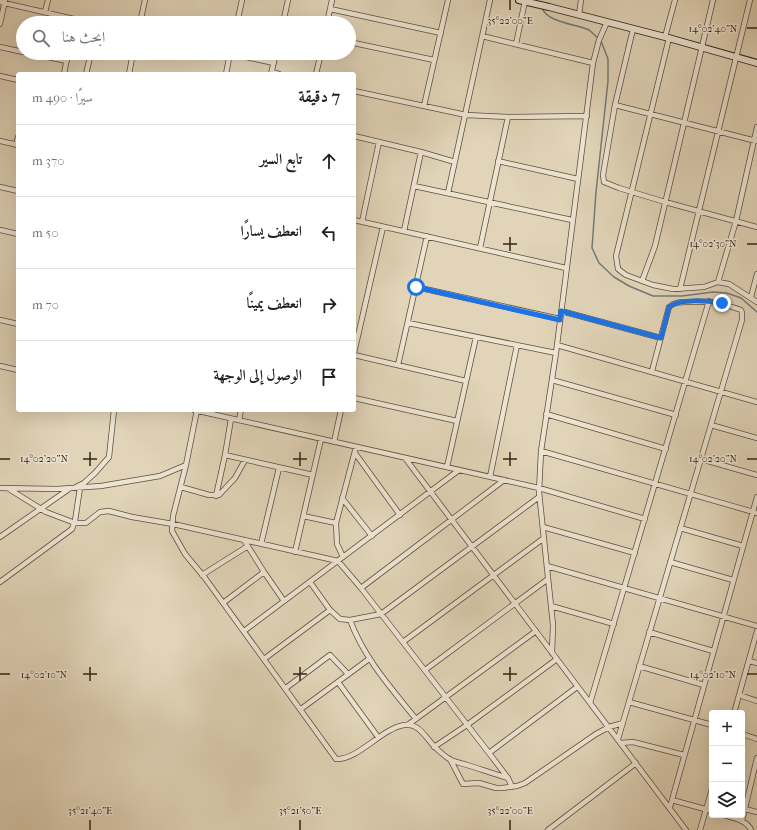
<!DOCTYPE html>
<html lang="ar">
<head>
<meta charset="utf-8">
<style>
	body { margin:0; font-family:"IM FELL French Canon",Amiri,serif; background:#f2f2f2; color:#202124; direction:rtl }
	.controls { position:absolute; right:12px; bottom:12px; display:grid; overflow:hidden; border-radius:4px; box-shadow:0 4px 16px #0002 }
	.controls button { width:36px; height:36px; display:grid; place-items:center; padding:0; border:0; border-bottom:1px solid #e0e0e0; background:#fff; color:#202124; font:20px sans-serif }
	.stop { position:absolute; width:12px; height:12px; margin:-9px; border:3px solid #1a73e8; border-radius:50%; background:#fff }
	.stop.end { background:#1a73e8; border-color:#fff; box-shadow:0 1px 4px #0008 }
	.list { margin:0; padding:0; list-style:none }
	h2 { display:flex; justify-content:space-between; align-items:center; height:52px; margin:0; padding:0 16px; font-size:17px }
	h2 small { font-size:13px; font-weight:400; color:#757577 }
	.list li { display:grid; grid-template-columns:26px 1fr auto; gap:12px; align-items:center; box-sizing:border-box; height:72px; padding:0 16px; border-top:1px solid #e0e0e0 }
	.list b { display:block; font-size:15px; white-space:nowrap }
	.list em { font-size:13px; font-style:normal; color:#757577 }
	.icon { flex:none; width:22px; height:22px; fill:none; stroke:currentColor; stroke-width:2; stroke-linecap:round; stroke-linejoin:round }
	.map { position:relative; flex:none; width:757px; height:830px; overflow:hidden; direction:ltr }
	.search { position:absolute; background:#fff; box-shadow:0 4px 16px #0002; left:16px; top:16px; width:340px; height:44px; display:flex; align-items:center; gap:10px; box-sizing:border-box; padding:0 14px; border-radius:22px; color:#757577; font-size:15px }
	.panel { position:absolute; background:#fff; box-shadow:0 4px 16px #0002; left:16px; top:72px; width:340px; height:340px; border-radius:4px; direction:rtl }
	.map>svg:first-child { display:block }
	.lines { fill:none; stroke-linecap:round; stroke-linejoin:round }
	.stream { stroke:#717b7a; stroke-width:1.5 }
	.street-casing { stroke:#5d4f3e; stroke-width:6 }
	.secondary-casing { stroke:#312316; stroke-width:8 }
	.street { stroke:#ece3d1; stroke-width:4.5 }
	.secondary { stroke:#ece3d1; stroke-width:6 }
	.route { stroke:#1a73e8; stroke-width:5 }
	.ticks { fill:none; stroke:#312316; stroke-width:1.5 }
	.ticks-label { font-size:10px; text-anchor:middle; fill:#312316; stroke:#ece3d1; stroke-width:3; stroke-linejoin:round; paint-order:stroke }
</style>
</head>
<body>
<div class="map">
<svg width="757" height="830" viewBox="0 0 757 830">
	<rect width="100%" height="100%" fill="#e1d4b8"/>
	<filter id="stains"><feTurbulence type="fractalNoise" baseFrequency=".005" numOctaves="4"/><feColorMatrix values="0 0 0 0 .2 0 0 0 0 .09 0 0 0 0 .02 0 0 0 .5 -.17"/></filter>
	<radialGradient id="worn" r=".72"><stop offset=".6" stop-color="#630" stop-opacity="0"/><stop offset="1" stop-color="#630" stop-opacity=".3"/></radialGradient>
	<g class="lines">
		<!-- stream -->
		<path class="stream" d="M542 8C548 23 576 24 589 30 592 32 595 36 598 38
			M601 41 608 59V81L596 192 592 248 599 263 614 277 629 286 653 296H682L713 292 727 293 741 298 757 312"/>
		<defs>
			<path id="street" d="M0 2 91 23
				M330 9 441 33
				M45 12 48 0
				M579 15 581 0
				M140 23 145 0
				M237 23 242 0
				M283 23 288 0
				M327 23 332 0
				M0 24 5 0
				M633 29 615 105 603 175 604 182 619 188 665 202 757 227
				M482 36 593 63
				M665 37 675 0
				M669 38 616 256 618 269 626 275 653 285 673 289 704 287 718 282 729 284 757 302
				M349 42 434 60
				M516 44 525 1
				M0 47 23 52
				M28 53 67 61
				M228 53 274 63
				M272 72 279 74
				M64 74 68 53
				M86 74 91 53
				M129 74 133 53
				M226 74 230 53
				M271 74 276 53
				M316 74 321 53
				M0 76 18 80
				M354 91 466 115 508 117 587 116
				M615 105 756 141
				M424 106 448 0
				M354 136 421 152 455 162
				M0 141 18 145
				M16 145 18 137
				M498 161 578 179
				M414 186 572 220
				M0 187 18 191
				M448 193 490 0
				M354 220 566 268
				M362 222 379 142
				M0 230 18 234
				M404 231 421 152
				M480 248 508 117
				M642 281 655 246 713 0
				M718 282 736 221 757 127
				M416 287 560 319
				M680 289 750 0
				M751 297 757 274
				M561 311 661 338
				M0 320 18 324
				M408 323 556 353
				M557 345 757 402
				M354 353 383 227
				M354 355 466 381
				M398 365 427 236
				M0 366 18 370
				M552 380 676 415
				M354 398 457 421
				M194 410 539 488 645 519
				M197 410 186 465 173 516 172 531 185 554 205 578 336 759C358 760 381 729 404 725 420 722 427 741 437 749 441 753 445 756 449 759 454 762 461 763 467 765 480 769 494 774 508 778
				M546 414 666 449
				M239 420 241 410
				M711 425 757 438
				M334 442 341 410
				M541 451 757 513
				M355 453 400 515
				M225 455 313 475
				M405 458 686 830
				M701 459 757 475
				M447 467 476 337
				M490 477 517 345
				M76 487 84 483 95 473 109 457 114 410
				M181 487 209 495H219L235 478 245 460
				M0 488 57 489 101 486 160 476 186 465
				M9 489 46 512 75 523H86L100 512 109 511 132 517 173 524 338 561 361 588 489 753 508 778 512 787
				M216 496 225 455 231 419
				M342 498 372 536
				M303 516 336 523
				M543 527 635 553
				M680 528 743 546
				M0 537 69 489
				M244 540 264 572 284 601
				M261 544 279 468
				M295 552 321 439
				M343 557 337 544 336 523 356 447
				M670 562 733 580
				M547 566 757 626
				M202 575 248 546
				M0 582 72 529 75 521 80 488
				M310 582 330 610 340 619 350 620 381 614 539 497
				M361 588 504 480
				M223 603 264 572
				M551 606 614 624
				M350 620C364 658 391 688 416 719
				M244 631 459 470
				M649 632 713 651
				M403 642 544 538
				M552 653 553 625 539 492 541 451 556 353 593 63 599 40 607 22
				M264 659 330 610
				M749 661 757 663
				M639 666 704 685
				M425 670 548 579
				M338 682 378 737
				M286 688 330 655 348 674
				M739 695 757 701
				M629 702 712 725
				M590 703 709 301
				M301 709 369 659
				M734 713 757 631
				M409 724 536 631
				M742 734 757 739
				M618 739 742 320V313L741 310C719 302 711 301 687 302 680 302 675 302 669 307L652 371
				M621 743 633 742 684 755
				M434 747 467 725 557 659
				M489 753 577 687
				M450 759 463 784 479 783 496 788H502L517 786 525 783 596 734 609 727 623 723
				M672 800 712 811
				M670 807 757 497
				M745 809 757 812
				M723 815C733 818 747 820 751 830
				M742 821 757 758
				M548 830 636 763
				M700 830 712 789"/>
			<path id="secondary" d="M519 0 549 7 665 37 757 63"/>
		</defs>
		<!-- street casing -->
		<use href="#street" class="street-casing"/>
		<!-- secondary casing -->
		<use href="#secondary" class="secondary-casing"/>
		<!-- street -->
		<use href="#street" class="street"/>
		<!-- secondary -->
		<use href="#secondary" class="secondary"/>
	</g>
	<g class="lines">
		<!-- route -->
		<path class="route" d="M416 287 560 320 561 311 661 338 669 307C680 298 709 301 722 303"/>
	</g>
	<!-- ticks -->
	<path class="ticks" d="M510 0V10M747 28H757M510 237V251M503 244H517M747 244H757M90 452V466M300 452V466M510 452V466M0 459H10M83 459H97M293 459H307M503 459H517M747 459H757M90 667V681M300 667V681M510 667V681M0 674H10M83 674H97M293 674H307M503 674H517M747 674H757M90 820V830M300 820V830M510 820V830"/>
	<g class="ticks-label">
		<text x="510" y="24">35°22'00"E</text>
		<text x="713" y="32">14°02'40"N</text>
		<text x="713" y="247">14°02'30"N</text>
		<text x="44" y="462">14°02'20"N</text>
		<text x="713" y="462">14°02'20"N</text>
		<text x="44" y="678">14°02'10"N</text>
		<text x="713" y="678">14°02'10"N</text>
		<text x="90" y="814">35°21'40"E</text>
		<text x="300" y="814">35°21'50"E</text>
		<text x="510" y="814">35°22'00"E</text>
	</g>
	<rect width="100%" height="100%" filter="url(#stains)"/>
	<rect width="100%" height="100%" fill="url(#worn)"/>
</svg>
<div class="controls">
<button>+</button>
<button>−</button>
<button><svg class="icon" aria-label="layers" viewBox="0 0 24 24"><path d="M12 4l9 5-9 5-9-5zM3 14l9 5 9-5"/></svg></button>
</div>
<div class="stop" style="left:416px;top:287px"></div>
<div class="stop end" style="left:722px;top:303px"></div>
<div class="search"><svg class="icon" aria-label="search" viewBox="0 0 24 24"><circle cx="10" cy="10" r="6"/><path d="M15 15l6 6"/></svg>ابحث هنا</div>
<section class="panel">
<h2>7 دقيقة<small>سيرًا · 490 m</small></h2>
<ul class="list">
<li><svg class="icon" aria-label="ahead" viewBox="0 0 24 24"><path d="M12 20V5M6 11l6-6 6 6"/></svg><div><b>تابع السير</b></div><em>370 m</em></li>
<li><svg class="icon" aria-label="left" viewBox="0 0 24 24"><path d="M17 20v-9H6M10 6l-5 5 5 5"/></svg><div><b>انعطف يسارًا</b></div><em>50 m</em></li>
<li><svg class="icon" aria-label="right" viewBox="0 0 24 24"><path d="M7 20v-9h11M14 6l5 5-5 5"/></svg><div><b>انعطف يمينًا</b></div><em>70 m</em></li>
<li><svg class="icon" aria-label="arrive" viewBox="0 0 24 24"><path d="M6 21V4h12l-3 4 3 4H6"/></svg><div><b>الوصول إلى الوجهة</b></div></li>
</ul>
</section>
</div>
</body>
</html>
